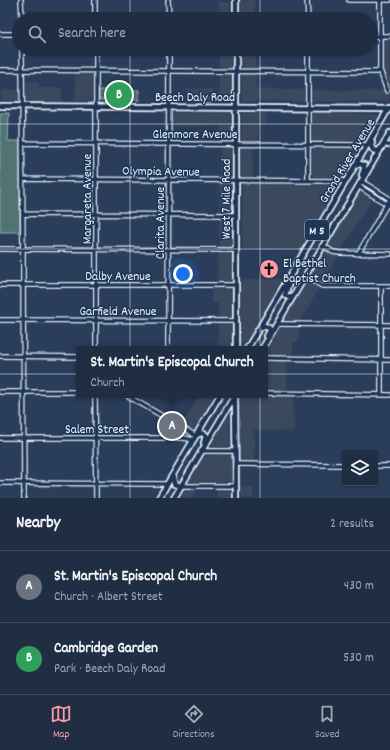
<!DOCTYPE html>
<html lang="en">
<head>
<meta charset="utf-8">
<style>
	body { margin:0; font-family:Dekko,sans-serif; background:#2d3a4f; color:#f1f3f6 }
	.controls { position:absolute; right:12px; bottom:12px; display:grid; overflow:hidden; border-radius:0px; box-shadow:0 1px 3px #0004 }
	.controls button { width:36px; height:36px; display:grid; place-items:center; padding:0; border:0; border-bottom:1px solid #3d4a5d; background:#202e44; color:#f1f3f6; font:20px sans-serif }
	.you { position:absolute; left:183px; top:274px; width:14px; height:14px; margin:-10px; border:3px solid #fff; border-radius:50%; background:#1a73e8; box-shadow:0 0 0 6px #1a73e833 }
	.badge { display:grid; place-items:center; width:26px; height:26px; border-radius:50%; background:#ff9aa2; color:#fff; font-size:13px; font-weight:700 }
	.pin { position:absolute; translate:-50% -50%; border:2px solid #fff; box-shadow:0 1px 4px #0006 }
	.popup { position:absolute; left:76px; top:346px; width:192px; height:52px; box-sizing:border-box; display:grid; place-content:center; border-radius:0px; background:#202e44; filter:drop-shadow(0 1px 3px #0005); font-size:13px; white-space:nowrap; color:#a2a8b2 }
	.popup b { font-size:15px; color:#f1f3f6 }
	.popup::after { content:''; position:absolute; left:50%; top:100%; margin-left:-8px; border:8px solid transparent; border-top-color:#202e44 }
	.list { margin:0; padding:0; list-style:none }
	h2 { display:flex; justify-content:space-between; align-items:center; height:52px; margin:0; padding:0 16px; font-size:17px }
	h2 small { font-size:13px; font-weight:400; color:#a2a8b2 }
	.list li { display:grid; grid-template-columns:26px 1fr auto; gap:12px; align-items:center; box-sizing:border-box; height:72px; padding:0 16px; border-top:1px solid #3d4a5d }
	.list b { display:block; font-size:15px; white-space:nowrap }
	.list p { margin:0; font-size:13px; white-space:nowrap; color:#a2a8b2 }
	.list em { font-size:13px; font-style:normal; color:#a2a8b2 }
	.icon { flex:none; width:22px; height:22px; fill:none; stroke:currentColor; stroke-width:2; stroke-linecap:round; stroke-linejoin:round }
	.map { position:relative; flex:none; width:390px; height:498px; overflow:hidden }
	.search { position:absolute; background:#202e44; box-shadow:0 1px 3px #0004; left:12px; right:12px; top:12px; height:44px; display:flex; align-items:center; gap:10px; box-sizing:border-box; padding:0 14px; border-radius:22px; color:#a2a8b2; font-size:15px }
	.sheet { height:196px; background:#202e44 }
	nav { display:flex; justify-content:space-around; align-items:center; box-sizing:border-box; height:56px; border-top:1px solid #3d4a5d; background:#202e44; font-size:11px; color:#a2a8b2 }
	nav a { display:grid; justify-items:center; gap:2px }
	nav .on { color:#ff9aa2 }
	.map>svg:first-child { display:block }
	.built { fill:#3a485f }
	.green { fill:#517373; stroke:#9cb2b6 }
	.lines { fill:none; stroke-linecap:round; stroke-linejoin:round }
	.minor-casing { stroke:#e8f1f8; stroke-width:6 }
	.major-casing { stroke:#e8f1f8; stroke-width:8 }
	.minor { stroke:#1d3557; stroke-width:3.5 }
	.major { stroke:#1d3557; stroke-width:4.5 }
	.grid { fill:none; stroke:#e8f1f8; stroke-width:1; stroke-opacity:0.55 }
	.labels { text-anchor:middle; stroke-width:3; stroke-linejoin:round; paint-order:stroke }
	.shield { fill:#1d3557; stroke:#abb9c8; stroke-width:1 }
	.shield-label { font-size:12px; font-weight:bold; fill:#e8f1f8 }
	.street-label { font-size:13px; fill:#e8f1f8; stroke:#1d3557 }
	.poi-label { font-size:13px; fill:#e8f1f8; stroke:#1d3557; text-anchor:start }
</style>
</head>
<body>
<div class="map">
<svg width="390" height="498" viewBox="0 0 390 498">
	<rect width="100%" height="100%" fill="#2a3e5b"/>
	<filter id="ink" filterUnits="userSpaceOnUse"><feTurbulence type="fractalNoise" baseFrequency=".025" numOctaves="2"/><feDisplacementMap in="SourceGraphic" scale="8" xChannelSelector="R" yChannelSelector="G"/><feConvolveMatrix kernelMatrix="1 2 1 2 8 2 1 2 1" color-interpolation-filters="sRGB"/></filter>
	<g filter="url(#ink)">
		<!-- built -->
		<path class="built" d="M240 0H255V19H241Z
			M219 2H230V19H219Z
			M383 39H390V88L383 72Z
			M219 49H231L232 101H219Z
			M241 49H255L256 89 389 91 390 98 387 102 242 101Z
			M75 73H93L94 100 76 101Z
			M38 81 39 88H62L61 103 1 101V90L26 89V82Z
			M187 89H212V101H187Z
			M232 112V212H219L220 126H172L173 113Z
			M312 112 380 115 344 178H311Z
			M242 113H267L266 126H258V141H241Z
			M241 147 253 148V179H240Z
			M242 183 339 184 300 250 243 249Z
			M360 191 372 198 299 323V342H293V361H287V392L265 391V353Z
			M219 218H232V247H219Z
			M218 253H233V349H218V303H211V288L217 287Z
			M283 279 243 349H240L241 280Z
			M199 396H214L193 432 181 426Z
			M239 396 293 397 294 431 254 430V462L241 461Z
			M229 414 230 448 209 449Z
			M205 454H231V482L189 483Z
			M241 487H253V498H241Z
			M184 489H198L192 498H179Z
			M217 489H231V498H217Z"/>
		<!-- green -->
		<path class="green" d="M99 90H139V100H99Z
			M0 113H9L8 141H20V232H0Z"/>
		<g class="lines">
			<defs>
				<path id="minor" d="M21 0 22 19
					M95 0V19
					M168 0 169 19
					M307 0 308 19
					M349 0H390
					M380 0V70L387 91
					M0 34H19
					M371 36H390
					M22 49 24 498
					M308 49V180
					M0 70 377 72 380 70
					M23 143 368 145
					M383 145H390
					M23 179 346 181
					M358 186 390 206
					M23 214 236 215
					M324 246 333 252 340 253 390 254
					M0 249 236 250
					M358 254 390 199 361 181
					M305 276 322 286H390
					M0 285H236
					M381 286V395
					M0 320 236 321
					M277 324 390 325
					M96 349V49
					M168 349 169 49
					M0 356 79 357
					M265 358 390 360
					M0 392H79
					M265 393 390 395
					M95 395 96 498
					M126 395 164 417
					M183 428 196 436
					M0 438H184L193 440
					M201 451H235
					M235 464 345 465
					M375 466H390
					M0 483 168 484
					M181 486H236"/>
				<path id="major" d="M236 0V19
					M0 106 390 109
					M372 142 371 146 373 150 377 151 380 150
					M355 165 359 164 364 165V169L362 175
					M289 283 285 295 288 297 293 296
					M260 328 265 326 269 328 270 331 267 336
					M236 349V49
					M247 349 389 108
					M262 349 390 133
					M235 397 236 498
					M197 435 201 433 206 435 204 443
					M173 475 174 484 181 486
					M159 498 220 395
					M174 498 235 395"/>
			</defs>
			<!-- minor casing -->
			<use href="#minor" class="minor-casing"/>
			<!-- major casing -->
			<use href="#major" class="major-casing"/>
			<!-- minor -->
			<use href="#minor" class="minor"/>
			<!-- major -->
			<use href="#major" class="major"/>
		</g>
	</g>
	<!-- grid -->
	<path class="grid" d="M130 0V19M260 0V19M130 49V498M260 49V498M0 124H390M0 249H390M0 374H390"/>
	<!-- icons -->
	<defs>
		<symbol id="church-disc" viewBox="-11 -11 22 22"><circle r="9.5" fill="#ff9aa2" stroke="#1d3557"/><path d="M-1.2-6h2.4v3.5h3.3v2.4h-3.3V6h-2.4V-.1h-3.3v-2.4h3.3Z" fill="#111"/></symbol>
	</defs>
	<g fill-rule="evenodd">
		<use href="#church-disc" x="258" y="258" width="22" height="22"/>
	</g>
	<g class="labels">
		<!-- shield labels -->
		<rect class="shield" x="305" y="220" width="24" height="20" rx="3"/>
		<g class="shield-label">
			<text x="317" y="234">M 5</text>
		</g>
		<!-- street labels -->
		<g class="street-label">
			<text x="195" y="101">Beech Daly Road</text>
			<text x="195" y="138">Glenmore Avenue</text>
			<text transform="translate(346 160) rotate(-59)" y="5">Grand River Avenue</text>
			<text transform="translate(161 170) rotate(1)" y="5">Olympia Avenue</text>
			<text transform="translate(86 199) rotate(-90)" y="5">Margareta Avenue</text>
			<text transform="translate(225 199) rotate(-90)" y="5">West 7 Mile Road</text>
			<text transform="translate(159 223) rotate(-90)" y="5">Clarita Avenue</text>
			<text x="118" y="280">Dalby Avenue</text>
			<text x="118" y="315">Garfield Avenue</text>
			<text x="97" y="433">Salem Street</text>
		</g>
		<!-- poi labels -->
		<g class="poi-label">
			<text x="283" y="267">El Bethel<tspan x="283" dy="15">Baptist Church</tspan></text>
		</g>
	</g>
</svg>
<div class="controls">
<button><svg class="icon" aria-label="layers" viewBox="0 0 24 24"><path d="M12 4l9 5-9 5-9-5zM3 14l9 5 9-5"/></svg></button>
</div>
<div class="you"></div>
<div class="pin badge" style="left:172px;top:426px;background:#6b7280">A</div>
<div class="popup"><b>St. Martin's Episcopal Church</b>Church</div>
<div class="pin badge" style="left:119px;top:95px;background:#2e9e5b">B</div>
<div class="search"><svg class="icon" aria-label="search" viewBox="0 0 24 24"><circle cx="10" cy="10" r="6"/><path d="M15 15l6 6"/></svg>Search here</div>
</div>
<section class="sheet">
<h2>Nearby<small>2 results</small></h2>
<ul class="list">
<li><span class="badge" style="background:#6b7280">A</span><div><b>St. Martin's Episcopal Church</b><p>Church · Albert Street</p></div><em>430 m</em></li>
<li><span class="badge" style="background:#2e9e5b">B</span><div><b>Cambridge Garden</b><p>Park · Beech Daly Road</p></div><em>530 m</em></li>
</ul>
</section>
<nav>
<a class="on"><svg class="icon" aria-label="map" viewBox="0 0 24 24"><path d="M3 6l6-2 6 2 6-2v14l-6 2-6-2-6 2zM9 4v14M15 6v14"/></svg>Map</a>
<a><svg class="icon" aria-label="directions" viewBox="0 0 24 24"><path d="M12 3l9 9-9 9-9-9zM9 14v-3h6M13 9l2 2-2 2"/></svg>Directions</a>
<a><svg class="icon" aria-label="saved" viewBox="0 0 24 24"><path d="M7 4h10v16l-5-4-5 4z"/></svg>Saved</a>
</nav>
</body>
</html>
